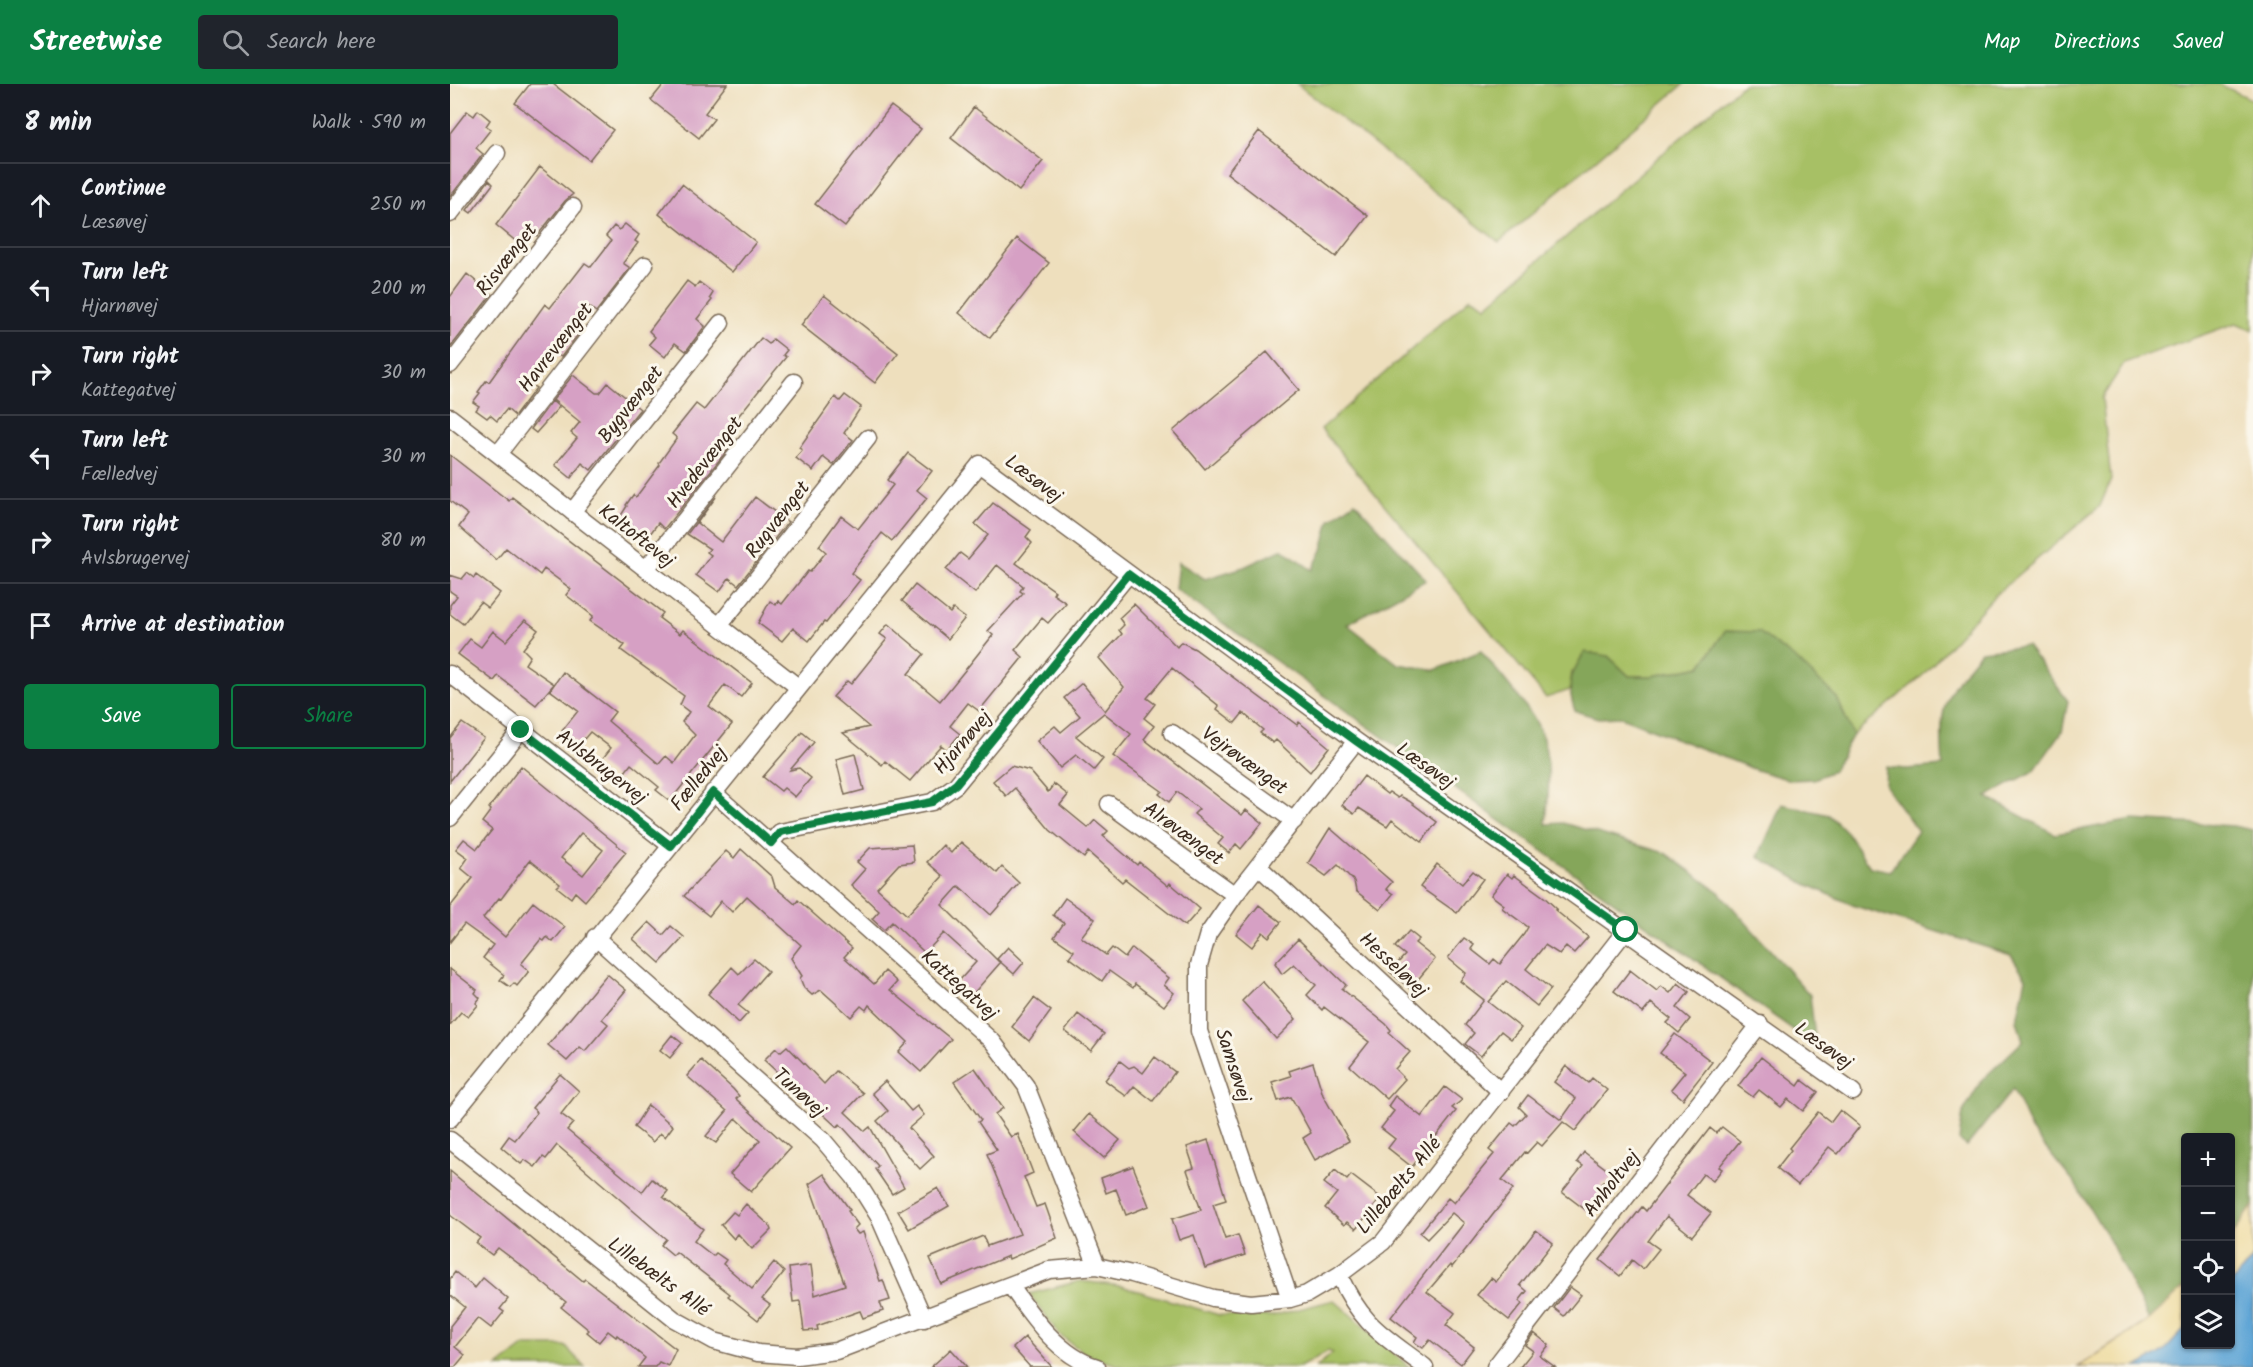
<!DOCTYPE html>
<html lang="en">
<head>
<meta charset="utf-8">
<style>
	body { margin:0; font-family:Kalam,sans-serif; background:#20242c; color:#f1f3f6 }
	.controls { position:absolute; right:18px; bottom:18px; display:grid; overflow:hidden; border-radius:6px; box-shadow:0 2px 4px #0004 }
	.controls button { width:54px; height:54px; display:grid; place-items:center; padding:0; border:0; border-bottom:2px solid #363941; background:#171b24; color:#f1f3f6; font:30px sans-serif }
	.stop { position:absolute; width:18px; height:18px; margin:-14px; border:4px solid #0b8043; border-radius:50%; background:#fff }
	.stop.end { background:#0b8043; border-color:#fff; box-shadow:0 2px 6px #0008 }
	.list { margin:0; padding:0; list-style:none }
	h2 { display:flex; justify-content:space-between; align-items:center; height:78px; margin:0; padding:0 24px; font-size:26px }
	h2 small { font-size:20px; font-weight:400; color:#9ea1a6 }
	.list li { display:grid; grid-template-columns:39px 1fr auto; gap:18px; align-items:center; box-sizing:border-box; height:84px; padding:0 24px; border-top:2px solid #363941 }
	.list b { display:block; font-size:22px; white-space:nowrap }
	.list p { margin:0; font-size:20px; white-space:nowrap; color:#9ea1a6 }
	.list em { font-size:20px; font-style:normal; color:#9ea1a6 }
	.actions { display:flex; gap:12px; padding:18px 24px }
	.actions a { flex:1; padding:14px 0; border:2px solid #0b8043; border-radius:6px; text-align:center; font-size:21px; color:#0b8043 }
	.actions .main { background:#0b8043; color:#fff }
	.icon { flex:none; width:33px; height:33px; fill:none; stroke:currentColor; stroke-width:2; stroke-linecap:round; stroke-linejoin:round }
	.map { position:relative; flex:none; width:1803px; height:1283px; overflow:hidden }
	header { display:flex; align-items:center; gap:36px; box-sizing:border-box; height:84px; padding:0 30px; background:#0b8043; color:#fff }
	header strong { font-size:28px }
	nav { display:flex; gap:33px; margin-inline-start:auto; font-size:21px }
	.search { width:420px; height:54px; background:#20242c; display:flex; align-items:center; gap:15px; box-sizing:border-box; padding:0 21px; border-radius:6px; color:#9ea1a6; font-size:22px }
	main { display:flex }
	aside { flex:1; background:#171b24 }
	.map>svg:first-child { display:block }
	.green { fill:#a7c065; stroke:#717542; stroke-width:1.5 }
	.forest { fill:#85a65a; stroke:#60683c; stroke-width:1.5 }
	.sand { fill:#eeda9e; stroke:#94825e; stroke-width:1.5 }
	.water { fill:#61a6d6; stroke:#4e687a; stroke-width:1.5 }
	.building { fill:#d6a0c4; fill-rule:evenodd }
	.lines { fill:none; stroke-linecap:round; stroke-linejoin:round }
	.minor-casing { stroke:#7a6956; stroke-width:19 }
	.minor { stroke:#fff; stroke-width:16 }
	.route { stroke:#0b8043; stroke-width:8 }
	.labels { text-anchor:middle; stroke-width:6; stroke-linejoin:round; paint-order:stroke }
	.street-label { font-size:20px; fill:#3b2a1e; stroke:#fbf7ec }
</style>
</head>
<body>
<header>
<strong>Streetwise</strong>
<div class="search"><svg class="icon" aria-label="search" viewBox="0 0 24 24"><circle cx="10" cy="10" r="6"/><path d="M15 15l6 6"/></svg>Search here</div>
<nav><a>Map</a><a>Directions</a><a>Saved</a></nav>
</header>
<main>
<aside>
<h2>8 min<small>Walk · 590 m</small></h2>
<ul class="list">
<li><svg class="icon" aria-label="ahead" viewBox="0 0 24 24"><path d="M12 20V5M6 11l6-6 6 6"/></svg><div><b>Continue</b><p>Læsøvej</p></div><em>250 m</em></li>
<li><svg class="icon" aria-label="left" viewBox="0 0 24 24"><path d="M17 20v-9H6M10 6l-5 5 5 5"/></svg><div><b>Turn left</b><p>Hjarnøvej</p></div><em>200 m</em></li>
<li><svg class="icon" aria-label="right" viewBox="0 0 24 24"><path d="M7 20v-9h11M14 6l5 5-5 5"/></svg><div><b>Turn right</b><p>Kattegatvej</p></div><em>30 m</em></li>
<li><svg class="icon" aria-label="left" viewBox="0 0 24 24"><path d="M17 20v-9H6M10 6l-5 5 5 5"/></svg><div><b>Turn left</b><p>Fælledvej</p></div><em>30 m</em></li>
<li><svg class="icon" aria-label="right" viewBox="0 0 24 24"><path d="M7 20v-9h11M14 6l5 5-5 5"/></svg><div><b>Turn right</b><p>Avlsbrugervej</p></div><em>80 m</em></li>
<li><svg class="icon" aria-label="arrive" viewBox="0 0 24 24"><path d="M6 21V4h12l-3 4 3 4H6"/></svg><div><b>Arrive at destination</b></div></li>
</ul>
<div class="actions"><a class="main">Save</a><a>Share</a></div>
</aside>
<div class="map">
<svg width="1803" height="1283" viewBox="0 0 1803 1283">
	<rect width="100%" height="100%" fill="#fbf7ec"/>
	<filter id="ink" filterUnits="userSpaceOnUse"><feTurbulence type="fractalNoise" baseFrequency=".0167" numOctaves="2"/><feDisplacementMap in="SourceGraphic" scale="12" xChannelSelector="R" yChannelSelector="G"/><feConvolveMatrix kernelMatrix="1 2 1 2 8 2 1 2 1" color-interpolation-filters="sRGB"/></filter>
	<filter id="wash" filterUnits="userSpaceOnUse"><feTurbulence type="fractalNoise" baseFrequency=".008" numOctaves="4" result="noise"/><feDisplacementMap in="SourceGraphic" scale="24" xChannelSelector="R" yChannelSelector="G"/><feGaussianBlur stdDeviation="1.35" result="paint"/><feColorMatrix in="noise" values="0 0 0 0 0 0 0 0 0 0 0 0 0 0 0 0 0 1.4 0 .05"/><feComposite in="paint" operator="in"/></filter>
	<g filter="url(#wash)">
		<rect width="100%" height="100%" fill="#eedfbd"/>
		<!-- green -->
		<path class="green" d="M847 0H1234L1049 158Z
			M1293 0H1769L1803 16V246L1786 239 1674 279 1652 314 1661 396 1650 422 1545 511 1473 591 1403 651 1387 614 1275 547 1251 582 1203 592H1179L1158 572 1122 587 1120 606 1096 614 871 345 1021 213 1036 222Z
			M630 1197 671 1202 769 1231 822 1232 884 1216 959 1283H866L883 1269 878 1267 850 1283H675L640 1273 610 1251 579 1210Z
			M75 1262H115L135 1283H48Z"/>
		<!-- forest -->
		<path class="forest" d="M905 418 976 496 897 540 948 580 985 586 1031 567C1045 585 1082 626 1089 644 1102 673 1099 709 1096 740L1113 739 1215 769 1269 808 1360 911 1366 962 725 505 728 478 755 495 794 483 833 465 862 486 872 466 880 436Z
			M1275 547 1309 548 1347 576 1387 614 1403 651 1383 687 1364 695 1340 696 1306 686 1171 633 1148 634 1125 627C1116 601 1120 590 1135 568L1158 572 1179 592H1203L1251 582Z
			M1577 562 1618 617 1612 648 1584 687 1536 713 1605 750 1683 736 1783 742 1803 746V1122L1781 1153 1780 1054H1736L1735 1203 1699 1236 1660 1157 1625 1100 1581 1046 1563 1005 1517 1062 1509 1056 1513 1028 1532 996 1573 957 1567 936 1576 894 1561 871 1405 822 1356 800 1308 773 1332 720 1379 731 1397 749 1420 783 1440 787 1468 747 1435 702 1436 683 1456 685 1493 682C1489 622 1492 613 1531 567Z"/>
		<!-- sand -->
		<path class="sand" d="M1803 1122V1174L1781 1199V1153Z
			M1735 1203V1245L1713 1268 1687 1283H1628L1699 1236Z"/>
		<!-- water -->
		<path class="water" d="M1803 1174V1283H1687L1713 1268 1735 1245 1736 1260H1780L1781 1199Z"/>
		<g id="blocks">
			<!-- building -->
			<path class="building" d="M80 0H103L163 46 139 76 65 19Z
				M214 0H277L255 29 264 35 249 54 201 16Z
				M441 22 471 45 395 143 365 120Z
				M524 23 593 77 569 107 501 54Z
				M28 26 40 36 36 42 41 45 26 64 33 70 0 113V49L17 27 24 32Z
				M809 47 918 132 886 173 777 89Z
				M90 83 123 110 115 117 87 152 79 145 68 159 46 141Z
				M39 96 43 100 21 129 17 126Z
				M232 100 306 158 282 188 209 130Z
				M175 140 189 151 185 157 188 159 173 179 180 184 146 228 137 221 121 241 130 248 111 273 104 268 79 299 86 304 65 332 57 325 47 337 40 331 37 334 26 326 29 322 23 318 30 309 28 308 36 297 39 298 95 220 100 224 135 179 141 183 161 157 156 152 164 142 169 146Z
				M567 154 599 179 540 254 509 229Z
				M17 190 42 210 0 264V213Z
				M237 197 245 203 249 198 263 209 260 214 262 216 247 235 255 242 236 267 225 259 215 273 199 260 205 253 199 247Z
				M374 211 448 269 425 299 351 241Z
				M311 254 319 260 323 255 337 266 333 271 336 273 269 356 279 364 214 445 208 439 197 454 170 433 177 422 176 421 183 411 186 413 210 381 209 379 227 354 222 350 246 320 254 326Z
				M817 268 849 306 755 385 723 347Z
				M123 291 146 309H150L158 299 190 325 141 386 132 379 121 394 105 381 127 354 121 349 130 338 103 316Z
				M395 311 411 323 394 349 403 356 383 381 373 373 363 387 346 374 352 366 349 364 385 313 390 317Z
				M102 317 109 323 86 349 81 345Z
				M458 369 482 387 467 406 477 414 442 457 432 449 401 489 410 496 376 539 374 538 359 557 343 544 332 557 308 539 320 517 326 521 328 517 332 520 358 487 360 488 376 468 369 462 391 432 408 445 443 401 437 396Z
				M0 371 59 417 62 413 213 529 209 534 230 550 233 546 302 599 291 613 275 601 259 622 282 640 220 717 206 706 209 703 181 680 169 696 148 680 161 664 140 648 129 661 112 647 128 627 100 606 113 588 165 628 158 637 209 680 216 672 224 679 245 651 232 638 239 628 230 621 234 612 171 566 175 561 140 537 143 532 116 511 121 505 94 485 90 491 56 464 46 476 9 443 18 431 0 417Z
				M266 413 247 439 271 458 305 413 338 438 288 501 279 494 269 508 246 491 261 471 257 468 260 465 237 450Z
				M543 419 581 446 576 453 582 459 566 479 605 507 603 510 616 519 598 539 592 534 565 566 573 573 529 627 518 619 500 642 510 650 497 666 491 661 460 697 435 677 432 681 393 649 419 643 383 613 397 597 401 600 437 555 430 550 438 540 474 570 458 590 490 617 516 585 543 551 538 547 573 509 570 507 573 502 547 481 525 509 496 486 510 469 518 475 538 451 525 440Z
				M17 489 24 494 26 491 50 509 38 524 30 518 13 540 0 530V521L7 512 0 507V491L12 495Z
				M465 501 500 529 503 525 515 534 498 555 452 517Z
				M684 520 727 563 731 558 745 565 847 641 849 638 879 663 860 688 826 656 823 659 810 649 813 646 793 629 785 639 767 625 769 622 722 584 697 614 705 620 694 634 704 642 694 655 792 731 796 726 812 739 791 765 786 760 779 769 768 760 773 754 744 730 749 725 727 708 719 718 709 710 712 707 663 672 681 650 654 629 626 652 653 675 644 686 626 671 610 684 587 657 605 642 611 648 630 632 614 614 632 599 655 627 674 603 649 574 672 550 669 546 674 541 669 534Z
				M75 536 88 546 73 565 80 572 75 580 104 600 86 621 48 592 44 597 8 570 20 555 31 563 43 547 56 557Z
				M12 639 34 654 0 697V654Z
				M352 648 364 658 340 686 349 684 361 694 345 713 334 704 331 707 313 693Z
				M405 670 414 706 395 711 386 675Z
				M71 682 176 768 135 817 125 808 121 814 107 803 110 800 80 776 51 815 49 814 33 834 55 853 83 818 115 843 103 858 97 853 94 857 91 855 71 880 79 887 67 902 64 899 60 903 50 896 54 891 33 874 43 861 14 840 0 858V823L23 794 11 784 18 774 6 765 14 755 27 765 42 746 32 738 41 726 39 724ZM131 749 153 766 133 791 111 774Z
				M561 682 580 687 598 708 604 700 618 711 610 721 638 744 645 736 658 747 653 752 687 781 689 778 718 802 720 799 750 825 735 842 675 795 672 798 638 768 634 774 600 746 565 704 556 712 543 697Z
				M914 692 937 710 939 708 948 714 950 712 959 717 987 738 972 758 942 735 937 742 909 724 904 730 892 721Z
				M880 744 942 798 936 805 943 810 930 826 906 807 904 797 888 781 876 792 858 779Z
				M511 758 547 789 552 783 569 799 541 831 509 802 492 821 550 879 522 911 508 898 526 878 494 849 475 869 442 838 434 846 422 835 429 827 401 801 415 785 407 778 420 764 462 761 464 778 449 780 427 804 457 831 493 792 477 778 493 761 501 769Z
				M291 765 322 793 325 803 345 820 348 816 402 864 394 873 424 900 435 887 447 898 440 906 501 955 471 988 449 968 458 958 419 921 416 926 411 922 401 933 371 906 362 911 354 904 350 894 352 892 341 874 351 861 297 812 282 828 271 817 259 832 234 812 276 767 284 774Z
				M987 780 1012 800 1023 787 1033 795 1007 829 970 803Z
				M1057 790 1062 794 1064 791 1094 813 1107 825 1105 826 1138 853 1124 869 1116 862 1109 870 1095 861 1076 885 1101 905 1087 922 1056 897 1038 918 1071 944 1061 955 1051 947 1031 972 1015 960 1024 949 1015 941 1034 916 1010 897 1016 889 998 874 1014 854 1024 861 1021 865 1040 880 1044 875 1050 880 1074 850 1078 843 1052 824 1054 821 1041 811Z
				M615 814 645 835 631 853 656 871 662 864 675 874 682 864 719 894 714 901 724 909 714 922 685 900 683 904 659 887 652 897 619 873 624 867 604 853 614 839 603 831Z
				M809 821 831 838 819 853 813 848 802 863 786 850Z
				M199 838 213 851 221 842 234 853 210 879 183 855Z
				M959 847 969 855 965 859 985 875 960 905 940 888 955 871 945 863Z
				M848 855 896 901 892 905 936 940 941 946 939 949 960 968 945 985 955 995 937 1015 900 982 919 958 874 923 872 926 857 911 866 901 844 880 832 890 825 879Z
				M558 863 574 878 564 890 547 875Z
				M304 875 318 887 288 921 298 929 289 939 258 910 282 883 289 890Z
				M0 885 27 906 25 909 30 914 26 919 28 921 18 933 11 928 0 941Z
				M1180 886 1207 907 1211 902 1220 909 1228 899 1239 908 1227 924 1240 935 1229 949 1217 939 1221 935 1201 919 1193 929 1164 907Z
				M157 890 176 906 152 935 158 940 135 967 130 963 117 977 98 961Z
				M812 897 846 935 826 955 792 917Z
				M584 914 601 927 579 957 562 943Z
				M628 930 654 950 641 967 615 947Z
				M1225 950 1262 978 1233 1015 1221 1005 1235 988 1210 969Z
				M222 951 232 959 220 974 210 966Z
				M337 962 374 1000 386 987 413 1009 395 1028 415 1047 420 1043 454 1103 442 1110 425 1085 428 1082 390 1040 387 1043 314 976 326 964 330 968Z
				M705 973 725 988 703 1017 684 1002 676 1012 655 996 670 977 679 984 684 982 693 989Z
				M1311 973 1348 1002 1352 996 1368 1008 1353 1027 1338 1015 1331 1023 1309 1006 1303 1013 1288 1002Z
				M251 976 283 1005 289 1012 286 1015 340 1064 301 1108 280 1090 310 1056 286 1034 266 1059 256 1052 277 1027 237 992Z
				M863 979 873 1011 899 1057 865 1076 853 1054 861 1049 841 1013 828 1017 822 998 841 992 839 987Z
				M1116 982 1138 999 1142 994 1157 1006 1125 1047 1113 1038 1092 1062 1087 1058 1077 1069 1075 1068 1052 1096 1063 1105 1002 1183 1000 1181 977 1208 1005 1229 996 1241 1024 1263 1011 1280 980 1256 973 1264 964 1258 967 1253 941 1233 1014 1139 1002 1129 977 1155 970 1149 998 1114 1004 1119 1044 1070 1039 1066 1061 1039 1065 1042 1076 1030 1069 1023 1078 1011 1111 1036 1126 1015 1104 998Z
				M525 984 553 1024 545 1030 561 1053 568 1050 583 1089 574 1093 586 1123 595 1120 607 1154 559 1175 558 1172 491 1200 480 1174 533 1152 537 1162 570 1150 537 1070 547 1066 528 1038 531 1036 504 998Z
				M110 990 129 1007 111 1030 123 1039 117 1046 192 1108 202 1095 218 1107 213 1113 253 1145 244 1157 263 1172 266 1169 276 1176 273 1180 302 1205 324 1178 334 1188 312 1215 320 1221 308 1236 278 1212 280 1210 226 1168 223 1171 211 1161 216 1155 107 1061 96 1075 93 1073 85 1083 75 1076 71 1080 51 1063 59 1052 65 1056 87 1028 82 1024Z
				M435 997 461 1027 467 1022 474 1031 459 1044 484 1072 470 1085 427 1037 438 1027 422 1009Z
				M995 1003 1012 1016 1002 1024 1006 1027 962 1083 938 1064 945 1055 931 1044 944 1027 938 1022 945 1012 972 1033Z
				M198 1021 223 1042 215 1053 210 1049 203 1058 184 1043Z
				M1390 1026 1410 1042 1388 1070 1379 1063 1348 1101 1327 1084 1341 1066 1339 1064 1368 1028 1381 1038Z
				M639 1030 670 1056 654 1074 624 1048Z
				M1272 1043 1290 1057 1269 1083 1272 1085 1263 1097 1253 1090 1237 1111 1261 1129 1242 1152 1217 1132 1198 1157 1209 1165 1193 1185 1182 1176 1170 1192 1150 1176 1192 1123 1196 1127 1260 1044 1266 1049Z
				M758 1056 776 1116 763 1120 775 1155 788 1151 795 1171 755 1184 744 1151 729 1156 722 1135 751 1126 737 1086 744 1084 737 1063Z
				M1134 1068 1163 1090 1156 1100 1153 1098 1150 1101 1154 1105 1137 1127 1112 1108 1133 1082 1127 1078Z
				M683 1082 699 1122 676 1131 666 1105 656 1109 651 1094Z
				M885 1086 897 1096 901 1091 931 1114 906 1145 897 1138 894 1141 875 1124 887 1109 874 1099Z
				M0 1087 133 1197 135 1195 226 1265 218 1282 209 1278 205 1283H188L195 1274 167 1251 166 1253 158 1247 149 1258 137 1248 139 1246 111 1223 116 1218 77 1186 48 1164 42 1171 26 1159 30 1154 0 1131Z
				M374 1090 400 1126 398 1127 408 1141 404 1145 408 1150 413 1148 430 1197 433 1196 440 1216 430 1219 433 1227 413 1234 410 1227 367 1242 368 1246 354 1247 350 1217 343 1218 339 1184 361 1181 365 1211 395 1201 359 1100Z
				M488 1104 499 1122 459 1145 448 1127Z
				M296 1120 319 1141 321 1146 302 1165 288 1150 284 1155 271 1141 283 1128 287 1131Z
				M1086 1146 1103 1159 1070 1201 1077 1207 1069 1217 1072 1220 1059 1236 1027 1211 1041 1194 1046 1198Z
				M5 1188 25 1204 33 1194 58 1215 50 1225 54 1228 41 1244 28 1234 5 1263 15 1271 5 1283H0V1242L15 1223 0 1211V1195Z
				M1120 1203 1131 1211 1114 1232 1104 1224Z
				M1084 1249 1099 1261 1090 1272 1105 1283H1070L1083 1267 1075 1261Z
				M575 1253 602 1283H580L563 1264Z
				M501 1265 517 1283H481Z"/>
		</g>
	</g>
	<g filter="url(#ink)">
		<use href="#blocks" fill-opacity="0" stroke="#7a6956" stroke-width="1.5"/>
		<g class="lines">
			<defs>
				<path id="minor" d="M0 130 47 69
					M0 281 123 123
					M0 333 348 603
					M48 370 195 181
					M122 428 271 239
					M196 485 344 298
					M269 542 418 354
					M0 590 221 762
					M722 649 844 737
					M263 708 543 958 576 1002 647 1182
					M659 720 785 811
					M0 734 71 646
					M321 759 330 748 482 718 506 701 678 491
					M809 783 1051 1008
					M145 853 373 1056 404 1093 429 1133 474 1235
					M0 1035 530 380 906 657 1403 1008
					M0 1056 224 1235 264 1257 308 1269 347 1272 386 1267 599 1186 647 1182 682 1190 763 1214 801 1219 840 1215 857 1210 889 1191 933 1158 1176 846
					M889 1191C912 1242 933 1251 975 1283
					M560 1201C581 1231 609 1273 647 1283
					M840 1215 749 947V881L758 850 785 811 906 657
					M1045 1283 1310 940"/>
			</defs>
			<!-- minor casing -->
			<use href="#minor" class="minor-casing"/>
			<!-- minor -->
			<use href="#minor" class="minor"/>
		</g>
	</g>
	<g class="lines" filter="url(#ink)">
		<!-- route -->
		<path class="route" d="M71 646 221 762 263 708 321 759 330 748 482 718 506 700 678 490 906 657 1176 846"/>
	</g>
	<g class="labels">
		<!-- street labels -->
		<g class="street-label">
			<text transform="translate(56 175) rotate(-52)" y="7">Risvænget</text>
			<text transform="translate(105 263) rotate(-52)" y="7">Havrevænget</text>
			<text transform="translate(180 320) rotate(-52)" y="7">Bygvænget</text>
			<text transform="translate(254 378) rotate(-52)" y="7">Hvedevænget</text>
			<text transform="translate(584 394) rotate(37)" y="7">Læsøvej</text>
			<text transform="translate(327 435) rotate(-52)" y="7">Rugvænget</text>
			<text transform="translate(187 451) rotate(38)" y="7">Kaltoftevej</text>
			<text transform="translate(512 658) rotate(-49)" y="7">Hjarnøvej</text>
			<text transform="translate(795 676) rotate(36)" y="7">Vejrøvænget</text>
			<text transform="translate(976 681) rotate(35)" y="7">Læsøvej</text>
			<text transform="translate(152 682) rotate(38)" y="7">Avlsbrugervej</text>
			<text transform="translate(248 694) rotate(-51)" y="7">Fælledvej</text>
			<text transform="translate(734 749) rotate(36)" y="7">Alrøvænget</text>
			<text transform="translate(944 880) rotate(43)" y="7">Hesseløvej</text>
			<text transform="translate(510 900) rotate(42)" y="7">Kattegatvej</text>
			<text transform="translate(1374 961) rotate(36)" y="7">Læsøvej</text>
			<text transform="translate(784 981) rotate(72)" y="7">Samsøvej</text>
			<text transform="translate(350 1008) rotate(42)" y="7">Tunøvej</text>
			<text transform="translate(1161 1099) rotate(-52)" y="7">Anholtvej</text>
			<text transform="translate(948 1101) rotate(-50)" y="7">Lillebælts Allé</text>
			<text transform="translate(209 1192) rotate(36)" y="7">Lillebælts Allé</text>
		</g>
	</g>
</svg>
<div class="controls">
<button>+</button>
<button>−</button>
<button><svg class="icon" aria-label="locate" viewBox="0 0 24 24"><circle cx="12" cy="12" r="6"/><path d="M12 2v4M12 18v4M2 12h4M18 12h4"/></svg></button>
<button><svg class="icon" aria-label="layers" viewBox="0 0 24 24"><path d="M12 4l9 5-9 5-9-5zM3 14l9 5 9-5"/></svg></button>
</div>
<div class="stop" style="left:1176px;top:846px"></div>
<div class="stop end" style="left:71px;top:646px"></div>
</div>
</main>
</body>
</html>
